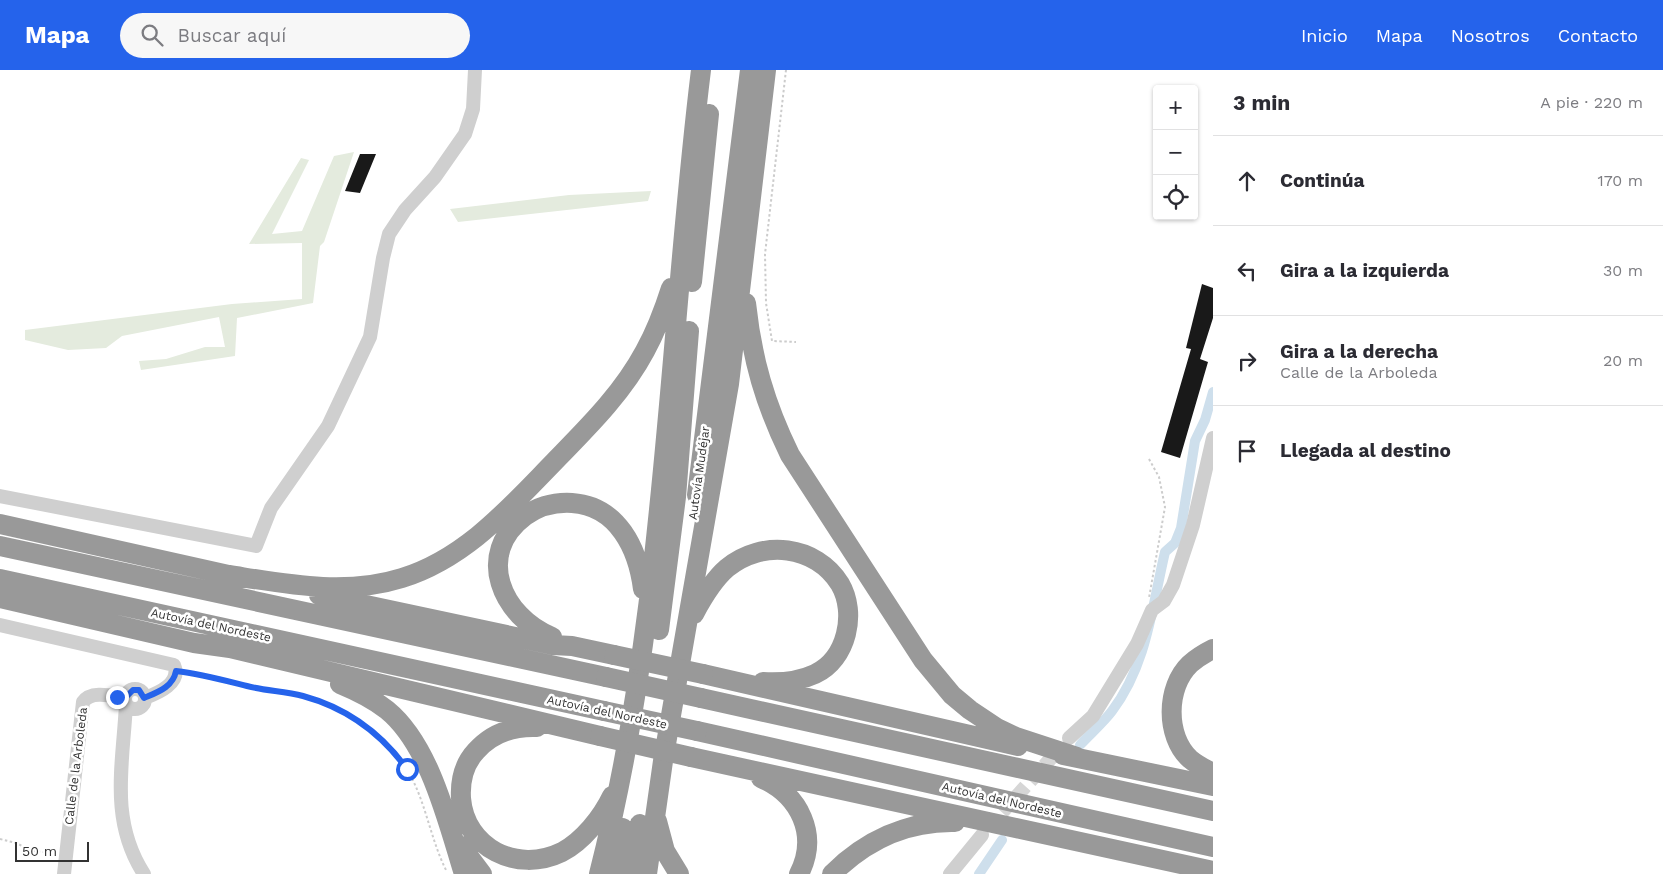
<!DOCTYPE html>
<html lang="es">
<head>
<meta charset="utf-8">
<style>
	body { margin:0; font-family:"Work Sans",sans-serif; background:#f7f7f7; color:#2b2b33 }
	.controls { position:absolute; right:15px; top:15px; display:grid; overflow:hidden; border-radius:5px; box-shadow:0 1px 4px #0004 }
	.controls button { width:45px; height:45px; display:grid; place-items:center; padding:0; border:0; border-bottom:1px solid #e1e1e2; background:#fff; color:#2b2b33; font:25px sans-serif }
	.scale { position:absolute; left:15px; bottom:12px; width:74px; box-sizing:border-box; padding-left:5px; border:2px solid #323232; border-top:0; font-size:14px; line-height:18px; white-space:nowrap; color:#323232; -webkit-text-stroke:4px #fff; paint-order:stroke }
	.stop { position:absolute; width:15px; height:15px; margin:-11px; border:4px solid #2563eb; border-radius:50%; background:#fff }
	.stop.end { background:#2563eb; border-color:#fff; box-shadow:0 1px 5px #0008 }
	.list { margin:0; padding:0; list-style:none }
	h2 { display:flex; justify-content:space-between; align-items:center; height:65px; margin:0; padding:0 20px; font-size:21px }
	h2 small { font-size:16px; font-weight:400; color:#7c7c81 }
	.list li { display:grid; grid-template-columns:32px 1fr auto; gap:15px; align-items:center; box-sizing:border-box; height:90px; padding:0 20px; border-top:1px solid #e1e1e2 }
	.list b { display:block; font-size:19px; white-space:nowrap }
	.list p { margin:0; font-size:16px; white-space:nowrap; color:#7c7c81 }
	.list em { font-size:16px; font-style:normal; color:#7c7c81 }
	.icon { flex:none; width:28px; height:28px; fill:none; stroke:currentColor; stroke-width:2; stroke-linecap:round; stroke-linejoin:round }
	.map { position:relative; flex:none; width:1213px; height:804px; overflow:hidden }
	header { display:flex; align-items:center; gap:30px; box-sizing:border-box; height:70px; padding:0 25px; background:#2563eb; color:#fff }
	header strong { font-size:24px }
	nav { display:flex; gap:28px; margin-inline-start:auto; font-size:18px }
	.search { width:350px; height:45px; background:#f7f7f7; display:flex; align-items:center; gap:12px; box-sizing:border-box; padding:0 18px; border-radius:28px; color:#7c7c81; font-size:19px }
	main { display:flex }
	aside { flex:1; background:#fff }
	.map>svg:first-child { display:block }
	.green { fill:#e4ebde }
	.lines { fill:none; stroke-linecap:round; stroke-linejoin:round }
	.canal { stroke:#cedfec; stroke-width:10 }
	.building { fill:#191919 }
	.minor-tunnel { stroke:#d6d6d6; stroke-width:14; stroke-dasharray:14 7; stroke-linecap:butt }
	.path { stroke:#ccc; stroke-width:2; stroke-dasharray:2.5 2.5; stroke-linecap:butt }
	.minor { stroke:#cfcfcf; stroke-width:14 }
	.highway { stroke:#999; stroke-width:20 }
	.highway-bridge { stroke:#999; stroke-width:20 }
	.route { stroke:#2563eb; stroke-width:6 }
	.labels { text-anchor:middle; stroke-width:5; stroke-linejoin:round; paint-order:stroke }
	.street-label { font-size:12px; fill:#323232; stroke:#fff }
</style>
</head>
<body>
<header>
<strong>Mapa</strong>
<div class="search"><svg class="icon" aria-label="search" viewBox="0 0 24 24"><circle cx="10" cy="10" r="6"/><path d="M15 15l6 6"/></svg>Buscar aquí</div>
<nav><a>Inicio</a><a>Mapa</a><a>Nosotros</a><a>Contacto</a></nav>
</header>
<main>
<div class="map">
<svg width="1213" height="804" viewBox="0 0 1213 804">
	<rect width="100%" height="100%" fill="#fff"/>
	<!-- green -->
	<path class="green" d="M354 82 324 172 320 176 313 233 237 248 235 286 141 300 139 291 166 289 205 277H225L219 247 122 266 106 278 68 280 25 270V260L232 234 302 229V173L249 174 301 88 309 90 272 164 302 161 334 86Z
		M651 121 648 131 458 152 450 139 569 125Z"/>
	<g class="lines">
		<!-- canal -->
		<path class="canal" d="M1080 675C1090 664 1103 653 1112 641 1147 595 1152 537 1165 482L1175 473 1181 458 1195 371 1205 350 1213 322
			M979 804 1002 770"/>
	</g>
	<!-- building -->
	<path class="building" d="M360 84H376L360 123 345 121Z
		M1202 214 1213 218V248L1200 289 1208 292 1180 388 1161 382 1191 279 1186 278Z"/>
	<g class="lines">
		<!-- minor-tunnel -->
		<path class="minor-tunnel" d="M988 758 1062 676"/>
		<!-- path -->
		<path class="path" d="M786 0 765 184 766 233 772 271 796 272
			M1149 389 1159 407 1165 437 1149 528
			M186 603C208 605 228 612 249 616 267 620 284 621 302 626 344 636 385 663 408 701 426 732 430 768 446 800
			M0 769 16 773 33 781 55 783"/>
		<!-- minor -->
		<path class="minor" d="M0 426 256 476 271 438 328 356 370 267 383 188 389 164 405 140 435 107 465 64 473 39 475 0
			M0 555 174 595C182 613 158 623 145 628
			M125 629a10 10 0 1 1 20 0a10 10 0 1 1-20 0Z
			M126 634C123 694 109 750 144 804
			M1069 668 1093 646 1137 574 1152 540 1164 531 1173 515 1193 455 1213 368
			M64 804 83 632C91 620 112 626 125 628
			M950 804 982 765"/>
		<!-- highway -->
		<path class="highway" d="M692 212 709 44
			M746 233C752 289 765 334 790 385L923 590 952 625 970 640 997 658 1016 667 1077 687
			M697 425 750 0
			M0 454 242 508
			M0 476 606 607
			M229 505C286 514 345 526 402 508 466 488 509 438 554 392 587 358 622 324 645 281 656 261 664 240 671 218
			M0 509 604 641
			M319 525 553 575 572 576 614 585
			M0 528 194 573 230 578 600 666
			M694 544C703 527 713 510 727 498 762 469 816 475 840 514 857 543 847 589 815 604 800 611 780 613 763 612
			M659 560 676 427 689 261
			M552 567C502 547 474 484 525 446 539 436 555 432 572 433 618 436 638 479 643 519
			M1213 579C1205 583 1197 588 1190 594 1166 617 1165 666 1190 689 1197 695 1205 699 1213 703
			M703 604 1018 676
			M340 614C357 621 372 628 387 640 430 675 448 753 464 804
			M701 628 1213 741
			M537 657C512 656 492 663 476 681 464 694 460 711 461 728 465 778 517 804 562 782 583 771 602 747 612 726
			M697 661 1213 777
			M1063 685 1213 716
			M691 687 1213 801
			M761 708C800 725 819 765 799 804
			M657 751 665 781 679 804
			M461 776 482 804
			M599 804C666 541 668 268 701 0
			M615 804 623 758
			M631 804 640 754
			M647 804 663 691 729 314 766 0
			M832 804C865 771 907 751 955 752"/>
		<!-- highway-bridge -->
		<path class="highway-bridge" d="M614 585 703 604
			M606 607 701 628
			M604 641 697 661
			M600 666 691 687"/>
	</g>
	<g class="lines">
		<!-- route -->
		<path class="route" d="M117 627 125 628 133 620H139L144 628C158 622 173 617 176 601 201 604 223 610 247 616 266 621 285 621 303 626 347 638 381 663 407 699"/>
	</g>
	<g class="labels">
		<!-- street labels -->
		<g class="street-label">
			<text transform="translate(699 403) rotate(-82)" y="4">Autovía Mudéjar</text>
			<text transform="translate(211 555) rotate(12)" y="4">Autovía del Nordeste</text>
			<text transform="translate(607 642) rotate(12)" y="4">Autovía del Nordeste</text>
			<text transform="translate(76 696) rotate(-83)" y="4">Calle de la Arboleda</text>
			<text transform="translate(1002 730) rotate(13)" y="4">Autovía del Nordeste</text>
		</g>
	</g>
</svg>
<div class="controls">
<button>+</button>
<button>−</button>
<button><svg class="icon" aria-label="locate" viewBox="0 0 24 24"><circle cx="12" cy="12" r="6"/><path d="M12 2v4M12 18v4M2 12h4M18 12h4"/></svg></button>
</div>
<div class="scale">50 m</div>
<div class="stop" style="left:407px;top:699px"></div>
<div class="stop end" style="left:117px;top:627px"></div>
</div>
<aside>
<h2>3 min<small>A pie · 220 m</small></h2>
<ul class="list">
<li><svg class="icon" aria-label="ahead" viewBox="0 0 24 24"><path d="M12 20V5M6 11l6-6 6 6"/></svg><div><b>Continúa</b></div><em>170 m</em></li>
<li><svg class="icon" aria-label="left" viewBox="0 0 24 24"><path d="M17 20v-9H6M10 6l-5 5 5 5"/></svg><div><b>Gira a la izquierda</b></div><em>30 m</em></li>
<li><svg class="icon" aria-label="right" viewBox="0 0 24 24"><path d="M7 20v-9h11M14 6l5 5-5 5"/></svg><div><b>Gira a la derecha</b><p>Calle de la Arboleda</p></div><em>20 m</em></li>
<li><svg class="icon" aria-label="arrive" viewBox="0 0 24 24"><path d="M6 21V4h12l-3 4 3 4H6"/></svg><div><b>Llegada al destino</b></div></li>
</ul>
</aside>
</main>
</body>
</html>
